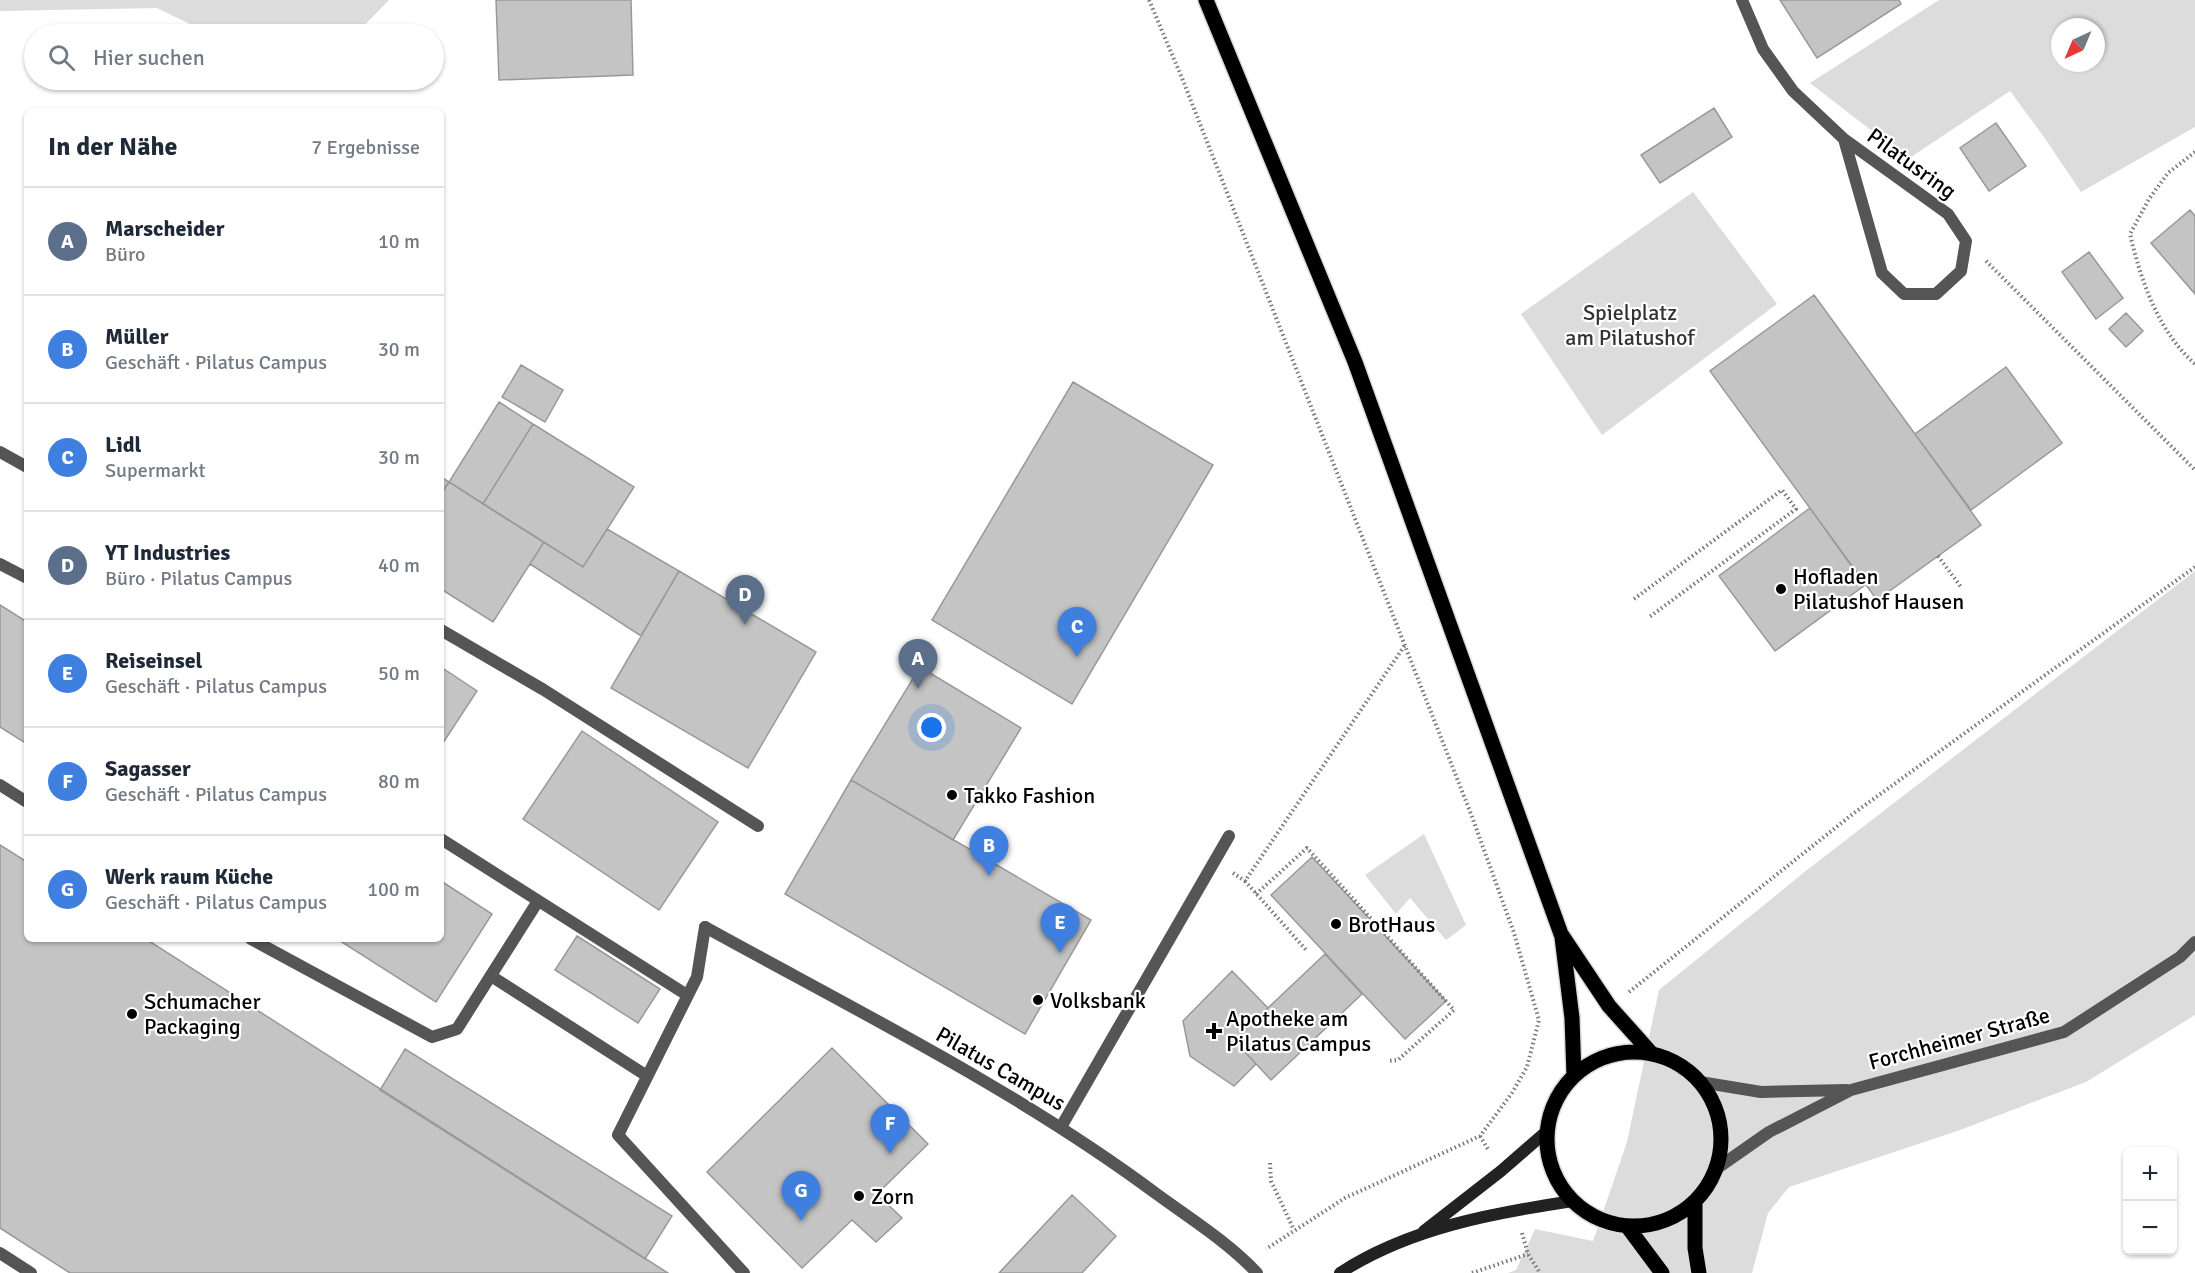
<!DOCTYPE html>
<html lang="de">
<head>
<meta charset="utf-8">
<style>
	body { margin:0; font-family:Signika,sans-serif; background:#f2f2f3; color:#1f2937 }
	.controls { position:absolute; right:18px; bottom:18px; display:grid; overflow:hidden; border-radius:9px; box-shadow:0 2px 4px #0004 }
	.controls button { width:54px; height:54px; display:grid; place-items:center; padding:0; border:0; border-bottom:2px solid #e0e1e3; background:#fff; color:#1f2937; font:30px sans-serif }
	.compass { position:absolute; left:2051px; top:18px; width:54px; height:54px; border-radius:50%; background:#fff; box-shadow:0 2px 4px #0004; rotate:224deg }
	.you { position:absolute; left:932px; top:728px; width:21px; height:21px; margin:-15px; border:4px solid #fff; border-radius:50%; background:#1a73e8; box-shadow:0 0 0 9px #1a73e833 }
	.badge { display:grid; place-items:center; width:39px; height:39px; border-radius:50%; background:#000; color:#fff; font-size:20px; font-weight:700 }
	.pin { position:absolute; translate:-50% -50px; filter:drop-shadow(0 2px 3px #0008) }
	.pin::after { content:''; position:absolute; top:32px; width:21px; height:18px; background:inherit; clip-path:polygon(0 0,100% 0,50% 100%) }
	.list { margin:0; padding:0; list-style:none }
	h2 { display:flex; justify-content:space-between; align-items:center; height:78px; margin:0; padding:0 24px; font-size:26px }
	h2 small { font-size:20px; font-weight:400; color:#747a83 }
	.list li { display:grid; grid-template-columns:39px 1fr auto; gap:18px; align-items:center; box-sizing:border-box; height:108px; padding:0 24px; border-top:2px solid #e0e1e3 }
	.list b { display:block; font-size:22px; white-space:nowrap }
	.list p { margin:0; font-size:20px; white-space:nowrap; color:#747a83 }
	.list em { font-size:20px; font-style:normal; color:#747a83 }
	.icon { flex:none; width:33px; height:33px; fill:none; stroke:currentColor; stroke-width:2; stroke-linecap:round; stroke-linejoin:round }
	.map { position:relative; flex:none; width:2195px; height:1273px; overflow:hidden }
	.search { position:absolute; background:#fff; box-shadow:0 2px 4px #0004; left:24px; top:24px; width:420px; height:66px; display:flex; align-items:center; gap:15px; box-sizing:border-box; padding:0 21px; border-radius:33px; color:#747a83; font-size:22px }
	.panel { position:absolute; background:#fff; box-shadow:0 2px 4px #0004; left:24px; top:108px; width:420px; height:834px; border-radius:9px }
	.map>svg:first-child { display:block }
	.green { fill:#dcdcdc; fill-rule:evenodd }
	.building { fill:#c4c4c4; stroke:#999; stroke-width:1.5 }
	.lines { fill:none; stroke-linecap:round; stroke-linejoin:round }
	.primary-casing { stroke:#dbdbdb; stroke-width:18 }
	.path { stroke:#777; stroke-width:4; stroke-dasharray:1.5 3; stroke-linecap:butt }
	.service { stroke:#555; stroke-width:12 }
	.minor { stroke:#555; stroke-width:12 }
	.tertiary { stroke:#555; stroke-width:12 }
	.secondary { stroke:#222; stroke-width:12 }
	.primary { stroke:#000; stroke-width:15 }
	.poi-dot { fill:#000; stroke:#fff; stroke-width:2 }
	.labels { text-anchor:middle; stroke-width:4.5; stroke-linejoin:round; paint-order:stroke }
	.street-label { font-size:22px; fill:#000; stroke:#fff }
	.park-label { font-size:22px; fill:#333; stroke:#fff }
	.poi-label { font-size:22px; fill:#000; stroke:#fff; text-anchor:start }
</style>
</head>
<body>
<div class="map">
<svg width="2195" height="1273" viewBox="0 0 2195 1273">
	<rect width="100%" height="100%" fill="#fff"/>
	<!-- green -->
	<path class="green" d="M0 0H389L356 34H210L157 8 0 11Z
		M1939 0H2195V127L2081 192 2044 137 2010 91 1908 159 1810 83ZM2060 27H2096V63H2060Z
		M1693 192 1777 304 1602 435 1521 314Z
		M2195 571V1015L2086 1082 1960 1130 1789 1187 1768 1213 1752 1273H1508L1516 1270 1535 1229 1593 1241 1627 1142 1659 990 1807 870Z
		M1424 834 1466 925 1446 940 1410 898 1396 914 1365 875Z"/>
	<!-- building -->
	<path class="building" d="M496 0H631L633 75 499 80Z
		M1780 0H1899L1901 4 1817 58Z
		M1714 108 1732 137 1660 183 1641 155Z
		M1996 123 2026 166 1989 191 1960 148Z
		M2190 210 2195 216V294L2151 243Z
		M2089 252 2123 298 2096 319 2062 272Z
		M1814 295 1981 525 1877 600 1710 371Z
		M2126 313 2143 331 2126 347 2109 329Z
		M521 365 563 390 545 422 502 397Z
		M2006 367 2062 443 1971 510 1915 434Z
		M1073 382 1213 465 1072 704 932 620Z
		M499 402 533 424 483 504 449 482Z
		M533 424 634 487 583 567 483 504Z
		M441 477 449 482 441 494Z
		M449 482 544 542 493 622 441 589V494Z
		M1810 508 1865 585 1775 651 1719 576Z
		M607 529 679 571 641 636 530 564 544 542 583 567Z
		M679 571 816 652 748 768 611 688Z
		M0 605 27 622V744L0 727Z
		M441 667 477 691 441 746Z
		M920 667 1021 728 953 840 851 780Z
		M582 731 718 822 659 910 523 819Z
		M851 780 1091 920 1025 1034 785 894Z
		M0 845 27 862V939H146L668 1273H70L0 1228Z
		M1312 857 1446 1001 1405 1039 1271 895Z
		M441 881 492 914 436 1002 337 939H441Z
		M577 936 660 989 638 1023 555 970Z
		M1325 954 1362 994 1271 1080 1234 1040Z
		M1232 971 1268 1008 1234 1040 1256 1064 1234 1086 1190 1056 1183 1021Z
		M832 1048 928 1144 877 1194 902 1218 876 1242 852 1220 802 1268 707 1172Z
		M405 1049 672 1216 645 1259 380 1090Z
		M1072 1195 1116 1236 1082 1273H999Z"/>
	<g class="lines">
		<defs>
			<path id="primary" d="M1206 0 1355 362 1561 934 1609 1006 1652 1054
				M1562 937 1572 1018 1574 1076
				M1547 1139a87 87 0 1 1 174 0a87 87 0 1 1-174 0Z
				M1695 1202V1248L1699 1273
				M1627 1226 1662 1273"/>
		</defs>
		<!-- primary casing -->
		<use href="#primary" class="primary-casing"/>
		<!-- path -->
		<path class="path" d="M1149 0 1182 78 1471 814 1514 933 1539 1020 1527 1067 1512 1093 1480 1136 1345 1198 1266 1249
			M2195 152 2168 173 2149 199 2130 234C2141 281 2158 331 2195 364
			M1986 261 2195 470
			M1938 556 1961 587
			M1634 599 1782 490 1796 509 1648 618
			M1233 873 1245 881 1405 645
			M1245 881 1307 951
			M1256 894 1307 848 1454 1010 1398 1060 1387 1061
			M1629 992 1854 813 2195 567
			M1480 1136 1489 1151
			M1270 1163 1271 1181 1294 1230
			M1522 1233 1528 1254 1540 1273
			M1472 1273 1528 1254"/>
		<!-- service -->
		<path class="service" d="M0 452 27 467
			M0 564 27 578
			M441 630 544 690 758 826
			M0 785 27 802
			M441 839 687 995
			M705 927 697 977 618 1135 744 1273
			M251 939 432 1037 457 1029 538 901
			M491 976 647 1076
			M1061 1127 1229 836
			M0 1253 31 1273"/>
		<!-- minor -->
		<path class="minor" d="M1742 0 1763 49 1793 91 1844 139 1948 214 1966 241 1961 271 1936 294H1904L1882 273 1844 139
			M705 927C859 1012 1017 1090 1158 1195 1191 1219 1229 1243 1257 1273"/>
		<!-- tertiary -->
		<path class="tertiary" d="M1700 1082 1761 1092 1847 1090
			M1716 1169 1769 1132 1851 1090 2064 1032 2180 957 2195 942"/>
		<!-- secondary -->
		<path class="secondary" d="M1424 1231 1501 1171 1547 1131
			M1340 1273C1409 1228 1493 1213 1573 1201"/>
		<!-- primary -->
		<use href="#primary" class="primary"/>
	</g>
	<!-- markers -->
	<g class="poi-dot">
		<circle cx="1781" cy="589" r="6"/>
		<circle cx="952" cy="795" r="6"/>
		<circle cx="1336" cy="924" r="6"/>
		<circle cx="1038" cy="1000" r="6"/>
		<circle cx="132" cy="1014" r="6"/>
		<path d="M1211 1022h6v6h6v6h-6v6h-6v-6h-6v-6h6z"/>
		<circle cx="859" cy="1196" r="6"/>
	</g>
	<g class="labels">
		<!-- street labels -->
		<g class="street-label">
			<text transform="translate(1912 163) rotate(36)" y="8">Pilatusring</text>
			<text transform="translate(1959 1038) rotate(-15)" y="8">Forchheimer Straße</text>
			<text transform="translate(1001 1068) rotate(30)" y="8">Pilatus Campus</text>
		</g>
		<!-- park labels -->
		<g class="park-label">
			<text x="1630" y="320">Spielplatz<tspan x="1630" dy="25">am Pilatushof</tspan></text>
		</g>
		<!-- poi labels -->
		<g class="poi-label">
			<text x="1793" y="584">Hofladen<tspan x="1793" dy="25">Pilatushof Hausen</tspan></text>
			<text x="964" y="803">Takko Fashion</text>
			<text x="1348" y="932">BrotHaus</text>
			<text x="1050" y="1008">Volksbank</text>
			<text x="144" y="1009">Schumacher<tspan x="144" dy="25">Packaging</tspan></text>
			<text x="1226" y="1026">Apotheke am<tspan x="1226" dy="25">Pilatus Campus</tspan></text>
			<text x="871" y="1204">Zorn</text>
		</g>
	</g>
</svg>
<div class="controls">
<button>+</button>
<button>−</button>
</div>
<svg class="compass" viewBox="-18 -18 36 36"><path d="M0-13l5 13h-10z" fill="#e53935"/><path d="M0 13l5-13h-10z" fill="#747a83"/></svg>
<div class="you"></div>
<div class="pin badge" style="left:918px;top:689px;background:#5c6f8a">A</div>
<div class="pin badge" style="left:989px;top:876px;background:#3f7fe0">B</div>
<div class="pin badge" style="left:1077px;top:657px;background:#3f7fe0">C</div>
<div class="pin badge" style="left:745px;top:625px;background:#5c6f8a">D</div>
<div class="pin badge" style="left:1060px;top:953px;background:#3f7fe0">E</div>
<div class="pin badge" style="left:890px;top:1154px;background:#3f7fe0">F</div>
<div class="pin badge" style="left:801px;top:1221px;background:#3f7fe0">G</div>
<div class="search"><svg class="icon" aria-label="search" viewBox="0 0 24 24"><circle cx="10" cy="10" r="6"/><path d="M15 15l6 6"/></svg>Hier suchen</div>
<section class="panel">
<h2>In der Nähe<small>7 Ergebnisse</small></h2>
<ul class="list">
<li><span class="badge" style="background:#5c6f8a">A</span><div><b>Marscheider</b><p>Büro</p></div><em>10 m</em></li>
<li><span class="badge" style="background:#3f7fe0">B</span><div><b>Müller</b><p>Geschäft · Pilatus Campus</p></div><em>30 m</em></li>
<li><span class="badge" style="background:#3f7fe0">C</span><div><b>Lidl</b><p>Supermarkt</p></div><em>30 m</em></li>
<li><span class="badge" style="background:#5c6f8a">D</span><div><b>YT Industries</b><p>Büro · Pilatus Campus</p></div><em>40 m</em></li>
<li><span class="badge" style="background:#3f7fe0">E</span><div><b>Reiseinsel</b><p>Geschäft · Pilatus Campus</p></div><em>50 m</em></li>
<li><span class="badge" style="background:#3f7fe0">F</span><div><b>Sagasser</b><p>Geschäft · Pilatus Campus</p></div><em>80 m</em></li>
<li><span class="badge" style="background:#3f7fe0">G</span><div><b>Werk raum Küche</b><p>Geschäft · Pilatus Campus</p></div><em>100 m</em></li>
</ul>
</section>
</div>
</body>
</html>
